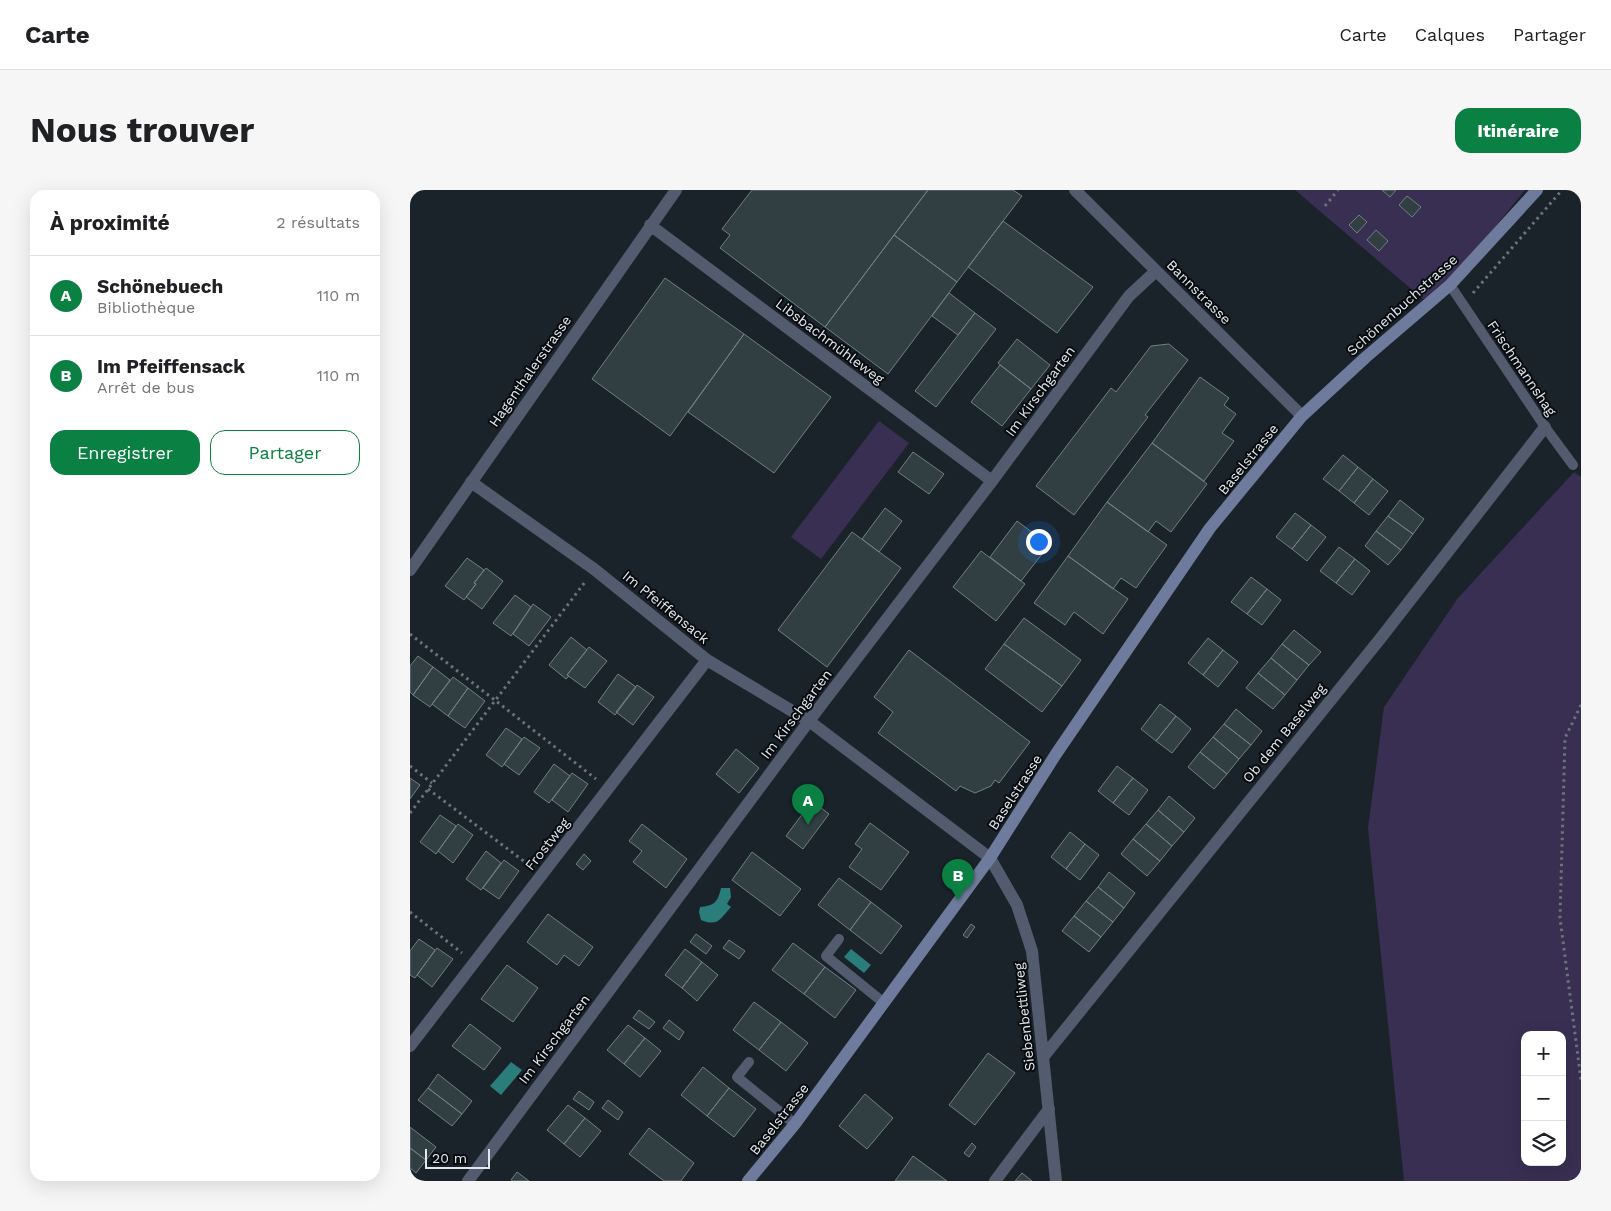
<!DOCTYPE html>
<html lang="fr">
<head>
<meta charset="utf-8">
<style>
	body { margin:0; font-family:"Work Sans",sans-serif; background:#f6f6f6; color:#202124 }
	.controls { position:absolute; right:15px; bottom:15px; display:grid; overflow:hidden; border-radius:10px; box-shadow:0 5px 20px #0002 }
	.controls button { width:45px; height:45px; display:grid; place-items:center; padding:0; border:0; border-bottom:1px solid #e0e0e0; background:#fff; color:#202124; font:25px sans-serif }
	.scale { position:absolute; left:15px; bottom:12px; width:65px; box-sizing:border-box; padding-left:5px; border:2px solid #e2e8ed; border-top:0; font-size:14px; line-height:18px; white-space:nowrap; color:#e2e8ed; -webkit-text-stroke:4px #080c0f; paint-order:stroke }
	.you { position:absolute; left:628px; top:351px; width:18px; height:18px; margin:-12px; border:4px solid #fff; border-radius:50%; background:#1a73e8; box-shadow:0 0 0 8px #1a73e833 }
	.badge { display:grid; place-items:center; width:32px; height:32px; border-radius:50%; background:#0b8043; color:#fff; font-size:16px; font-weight:700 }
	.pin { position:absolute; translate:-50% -41px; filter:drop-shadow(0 1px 2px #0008) }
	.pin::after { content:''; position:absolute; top:26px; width:18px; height:15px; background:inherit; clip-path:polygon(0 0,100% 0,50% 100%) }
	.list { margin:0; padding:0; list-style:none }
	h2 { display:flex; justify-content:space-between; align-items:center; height:65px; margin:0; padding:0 20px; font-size:21px }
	h2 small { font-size:16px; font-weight:400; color:#757577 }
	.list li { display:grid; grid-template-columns:32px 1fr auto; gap:15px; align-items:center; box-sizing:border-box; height:80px; padding:0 20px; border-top:1px solid #e0e0e0 }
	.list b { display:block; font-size:19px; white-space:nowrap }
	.list p { margin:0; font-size:16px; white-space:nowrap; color:#757577 }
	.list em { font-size:16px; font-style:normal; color:#757577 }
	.actions { display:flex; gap:10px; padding:15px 20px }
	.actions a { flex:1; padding:11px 0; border:1px solid #0b8043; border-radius:15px; text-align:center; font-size:18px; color:#0b8043 }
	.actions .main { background:#0b8043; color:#fff }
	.icon { flex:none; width:28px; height:28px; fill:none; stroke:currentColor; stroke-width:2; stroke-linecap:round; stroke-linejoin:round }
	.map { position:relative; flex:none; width:1171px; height:991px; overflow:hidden; border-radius:15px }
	header { display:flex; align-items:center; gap:30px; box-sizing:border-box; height:70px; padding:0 25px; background:#fff; border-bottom:1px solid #e0e0e0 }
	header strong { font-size:24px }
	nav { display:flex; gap:28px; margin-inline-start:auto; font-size:18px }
	.intro { display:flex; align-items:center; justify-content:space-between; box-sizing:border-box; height:120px; padding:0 30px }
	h1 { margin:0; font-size:35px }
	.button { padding:12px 22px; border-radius:15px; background:#0b8043; color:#fff; font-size:18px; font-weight:700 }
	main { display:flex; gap:30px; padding:0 30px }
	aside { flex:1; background:#fff; border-radius:15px; box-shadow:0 5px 20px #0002 }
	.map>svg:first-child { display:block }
	.green { fill:#382f52; fill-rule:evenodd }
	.water { fill:#2b7d7b }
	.building { fill:#313e42; stroke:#718085 }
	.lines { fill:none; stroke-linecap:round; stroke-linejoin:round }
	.path { stroke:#6c747a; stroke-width:3; stroke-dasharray:2.5 4; stroke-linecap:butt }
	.lane { stroke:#535b6f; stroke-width:10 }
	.street { stroke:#535b6f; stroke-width:12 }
	.secondary { stroke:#6e7b9c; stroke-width:12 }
	.labels { text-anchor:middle; stroke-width:4; stroke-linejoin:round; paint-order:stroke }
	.street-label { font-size:14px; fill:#e2e8ed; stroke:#080c0f }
</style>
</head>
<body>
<header>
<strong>Carte</strong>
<nav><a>Carte</a><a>Calques</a><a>Partager</a></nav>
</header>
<div class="intro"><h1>Nous trouver</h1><a class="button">Itinéraire</a></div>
<main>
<aside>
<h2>À proximité<small>2 résultats</small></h2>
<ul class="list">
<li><span class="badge">A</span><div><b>Schönebuech</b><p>Bibliothèque</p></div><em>110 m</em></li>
<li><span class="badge">B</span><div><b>Im Pfeiffensack</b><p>Arrêt de bus</p></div><em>110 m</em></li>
</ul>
<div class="actions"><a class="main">Enregistrer</a><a>Partager</a></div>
</aside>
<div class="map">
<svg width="1171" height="991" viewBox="0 0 1171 991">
	<rect width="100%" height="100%" fill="#1a232a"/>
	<!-- green -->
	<path class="green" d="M885 0H1115L1033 101 1013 109Z
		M469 231 499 253 411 369 381 347Z
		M1164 282 1171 287V991H994L958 638 974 517 1048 408ZM1115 845H1152V972H1115Z"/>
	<!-- water -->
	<path class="water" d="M311 698H320L321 707 317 714 321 717C310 729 308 737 291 730L289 722 290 717C304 716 308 712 311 698Z
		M441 759 461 775 454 783 434 767Z
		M101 872 112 880 91 905 80 896Z"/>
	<!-- building -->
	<path class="building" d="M342 0H518L415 137 310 58 320 45 312 39Z
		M518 0H603L612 6 547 92 484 45Z
		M972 0H986L980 7Z
		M997 6 1011 17 1002 27 989 15Z
		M949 25 957 32 947 43 939 35Z
		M593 31 683 97 647 143 558 77Z
		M966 40 978 51 969 61 957 50Z
		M484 45 547 92 478 184 415 137Z
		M255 88 334 144 260 246 182 189Z
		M539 103 565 123 548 145 522 126Z
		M565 123 586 139 526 217 505 201Z
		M334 144 421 207 364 283 278 222Z
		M607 149 640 175 621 199 588 173Z
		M759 154 778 170 735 225 738 227 664 325 626 296 701 198 706 202 741 156Z
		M590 175 621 199 592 236 561 212Z
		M790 187 819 208 814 215 826 224 812 243 824 251 794 291 742 253Z
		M742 253 797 294 761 342 746 331 738 342 697 312Z
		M503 262 534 284 519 304 488 282Z
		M933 265 948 277 929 301 913 289Z
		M948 277 963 289 944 313 929 301Z
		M963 289 978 301 959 325 944 313Z
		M990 310 1014 329 1003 344 978 326Z
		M697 312 757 355 726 398 711 388 703 399 658 366Z
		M475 318 492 331 469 362 452 349Z
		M885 323 901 335 882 359 866 347Z
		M978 326 1003 344 991 360 966 341Z
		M607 331 639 355 611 391 580 367Z
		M901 335 916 347 897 371 882 359Z
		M966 341 991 360 978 375 955 356Z
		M442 342 491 378 417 477 368 440Z
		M929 357 945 369 926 393 910 381Z
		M571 361 615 394 586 431 543 397Z
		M658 366 718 409 693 444 664 422 655 435 624 413Z
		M57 368 74 380 64 393 66 394 54 410 35 396Z
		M945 369 960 381 942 405 926 393Z
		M76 378 93 391 72 419 56 407 66 394 64 393Z
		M841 387 857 399 837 424 821 412Z
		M857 399 871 410 852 435 837 424Z
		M105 405 121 417 101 446 83 433Z
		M123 414 141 427 119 456 103 444Z
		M614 428 671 470 652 496 594 454Z
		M884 440 911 462 899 475 872 454Z
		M161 447 177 460 157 485 159 486 156 489 139 475Z
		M798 448 813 460 793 485 778 473Z
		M594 454 652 496 632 522 575 479Z
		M872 454 899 475 887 490 861 468Z
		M179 457 197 471 175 498 157 485Z
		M499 460 620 552 589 593 585 590 581 596 565 603 550 596 546 601 468 543 483 522 464 507Z
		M813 460 828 472 808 497 793 485Z
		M8 466 23 477 3 505 0 502V476Z
		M861 468 887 490 875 505 848 483Z
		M23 477 40 490 20 517 3 505Z
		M848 483 875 505 863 519 836 498Z
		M208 484 226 497 205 525 188 512Z
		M43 487 58 498 38 526 22 514Z
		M227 495 244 507 223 535 206 522Z
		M58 498 75 511 55 538 38 526Z
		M750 514 766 526 746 551 731 539Z
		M826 519 852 541 841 555 814 534Z
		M766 526 781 539 762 563 746 551Z
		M814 534 841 555 829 569 803 547Z
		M96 538 112 549 92 577 76 565Z
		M114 547 130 558 109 585 94 574Z
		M803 547 829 569 817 584 790 562Z
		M326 559 349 578 329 603 306 584Z
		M790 562 817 584 804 599 778 577Z
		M144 574 160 586 139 613 124 602Z
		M707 576 723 588 703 613 688 601Z
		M162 583 178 594 158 622 142 610Z
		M0 588 10 595 0 609Z
		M723 588 738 600 719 625 703 613Z
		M759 606 785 628 774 642 748 620Z
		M402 611 419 624 393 659 376 646Z
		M748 620 774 642 762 656 736 634Z
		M30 625 46 636 26 664 10 652Z
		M460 633 499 662 471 700 439 677 452 659 445 654Z
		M48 634 63 645 43 673 28 661Z
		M232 634 277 669 256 698 223 672 232 661 219 651Z
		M736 634 762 656 750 671 723 649Z
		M660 642 675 654 656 679 641 667Z
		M723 649 750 671 737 686 711 664Z
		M675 654 689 665 670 690 656 679Z
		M76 661 91 673 71 700 56 689Z
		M342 662 391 699 370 726 322 690Z
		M174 664 181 671 173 680 166 674Z
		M94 670 109 681 89 709 73 698Z
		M699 682 725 703 714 718 688 697Z
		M429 688 461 712 440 740 408 715Z
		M688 697 714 718 703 732 676 711Z
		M676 711 703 732 691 747 664 726Z
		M461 712 492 736 471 764 440 740Z
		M138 724 183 757 169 776 154 765 147 775 117 752Z
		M664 726 691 747 679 762 652 741Z
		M561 734 565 737 557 748 553 745Z
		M286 744 302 756 296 764 280 752Z
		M9 749 25 760 5 788 0 785V761Z
		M319 750 335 761 329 769 313 758Z
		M383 753 415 777 394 804 362 780Z
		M27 758 43 769 22 797 7 785Z
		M275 759 292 772 272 798 255 785Z
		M292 772 308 785 287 811 272 798Z
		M97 775 128 798 103 832 71 809Z
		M415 777 446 800 425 828 394 804Z
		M344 812 371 832 349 860 323 840Z
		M229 820 245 832 239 839 223 828Z
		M259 830 274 842 269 850 253 838Z
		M371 832 398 853 376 881 349 860Z
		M60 834 91 858 74 880 42 856Z
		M218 835 235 848 214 874 197 860Z
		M235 848 251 861 230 887 214 874Z
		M578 863 605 883 565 935 539 915Z
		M293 877 319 898 297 926 271 905Z
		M28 884 62 911 52 924 18 898Z
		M18 898 52 924 42 936 8 910Z
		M319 898 346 919 324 947 297 926Z
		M169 901 184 912 179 920 163 909Z
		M455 904 483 928 457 959 429 936Z
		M198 910 213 922 208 930 192 918Z
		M158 915 175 928 154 954 137 940Z
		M175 928 191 941 170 967 154 954Z
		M0 937 26 957 16 970 0 958Z
		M239 938 284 973 271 991H254L219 964Z
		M562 953 566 957 559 967 554 963Z
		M0 958 16 970 6 983 0 978Z
		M503 966 537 991H485Z
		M107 982 119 991H103L101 990Z
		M612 983 622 991H605Z"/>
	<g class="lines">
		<!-- path -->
		<path class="path" d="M915 16 928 0
			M1063 103 1152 0
			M0 444 186 589
			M1171 515 1155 548 1150 728 1171 890
			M0 576 22 593
			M18 599 119 675
			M0 623 175 392
			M0 722 52 763"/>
		<!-- lane -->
		<path class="lane" d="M1040 95 1135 237 1163 275
			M429 749 416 766 474 813
			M339 872 327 887 385 934"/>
		<!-- street -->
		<path class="street" d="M665 0 892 226
			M240 35 582 291
			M61 292 184 379 297 470 399 531 580 668 607 715 622 761 646 991
			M0 380 266 0
			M0 856 297 470
			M634 866 970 449 1135 237
			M58 991 399 531 582 291 719 106 746 81
			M585 991 639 919"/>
		<!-- secondary -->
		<path class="secondary" d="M338 991 385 934 580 668 646 564 800 338 892 226 956 167 1040 95 1127 0"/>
	</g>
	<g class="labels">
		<!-- street labels -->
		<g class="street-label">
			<text transform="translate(789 102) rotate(45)" y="5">Bannstrasse</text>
			<text transform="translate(992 115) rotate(-42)" y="5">Schönenbuchstrasse</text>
			<text transform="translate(420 151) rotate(37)" y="5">Libsbachmühleweg</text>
			<text transform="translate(1112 178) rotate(56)" y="5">Frischmannshag</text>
			<text transform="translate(120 181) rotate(-55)" y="5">Hagenthalerstrasse</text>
			<text transform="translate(630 201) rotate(-54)" y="5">Im Kirschgarten</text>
			<text transform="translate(838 269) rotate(-51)" y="5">Baselstrasse</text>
			<text transform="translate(256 417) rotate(39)" y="5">Im Pfeiffensack</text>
			<text transform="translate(386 524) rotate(-53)" y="5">Im Kirschgarten</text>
			<text transform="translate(874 543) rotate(-51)" y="5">Ob dem Baselweg</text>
			<text transform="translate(605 602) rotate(-57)" y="5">Baselstrasse</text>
			<text transform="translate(137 654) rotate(-52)" y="5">Frostweg</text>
			<text transform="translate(614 827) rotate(-96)" y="5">Siebenbettliweg</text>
			<text transform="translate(144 849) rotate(-53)" y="5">Im Kirschgarten</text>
			<text transform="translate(369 929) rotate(-52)" y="5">Baselstrasse</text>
		</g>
	</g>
</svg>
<div class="controls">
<button>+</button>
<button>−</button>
<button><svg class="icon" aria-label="layers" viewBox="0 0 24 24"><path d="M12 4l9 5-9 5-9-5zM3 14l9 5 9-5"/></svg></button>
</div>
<div class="scale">20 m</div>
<div class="you"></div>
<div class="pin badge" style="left:398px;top:635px">A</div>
<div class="pin badge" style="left:548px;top:710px">B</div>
</div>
</main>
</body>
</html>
